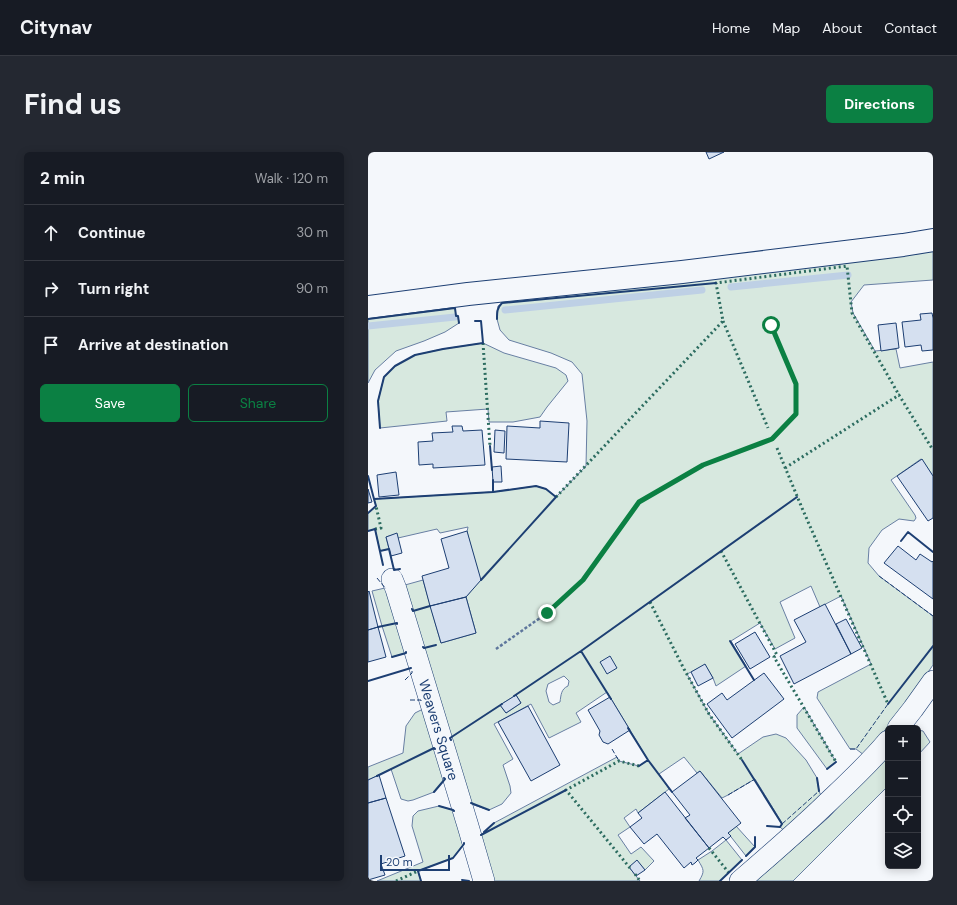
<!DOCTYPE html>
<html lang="en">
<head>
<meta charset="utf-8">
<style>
	body { margin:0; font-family:"DM Sans",sans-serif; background:#242831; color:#f1f3f6 }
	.controls { position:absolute; right:12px; bottom:12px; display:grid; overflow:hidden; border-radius:6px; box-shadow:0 2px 10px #0003 }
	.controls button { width:36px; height:36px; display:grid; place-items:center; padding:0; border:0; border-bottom:1px solid #363941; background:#171b24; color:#f1f3f6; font:20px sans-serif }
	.scale { position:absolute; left:12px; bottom:10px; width:70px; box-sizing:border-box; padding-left:4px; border:2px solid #1d3f73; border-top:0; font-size:11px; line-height:14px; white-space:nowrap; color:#1d3f73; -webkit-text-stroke:3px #f4f7fb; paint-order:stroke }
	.stop { position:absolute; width:12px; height:12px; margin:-9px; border:3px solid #0b8043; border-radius:50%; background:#fff }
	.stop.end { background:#0b8043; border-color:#fff; box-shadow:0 1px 4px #0008 }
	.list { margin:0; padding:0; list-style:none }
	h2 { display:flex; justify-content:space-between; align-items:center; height:52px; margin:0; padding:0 16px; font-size:17px }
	h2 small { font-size:13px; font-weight:400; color:#9ea1a6 }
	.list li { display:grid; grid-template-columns:26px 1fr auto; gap:12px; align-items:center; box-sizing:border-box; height:56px; padding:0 16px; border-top:1px solid #363941 }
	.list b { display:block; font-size:15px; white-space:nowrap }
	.list em { font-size:13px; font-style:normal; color:#9ea1a6 }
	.actions { display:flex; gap:8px; padding:12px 16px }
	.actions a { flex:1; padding:9px 0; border:1px solid #0b8043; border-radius:6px; text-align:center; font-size:14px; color:#0b8043 }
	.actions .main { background:#0b8043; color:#fff }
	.icon { flex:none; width:22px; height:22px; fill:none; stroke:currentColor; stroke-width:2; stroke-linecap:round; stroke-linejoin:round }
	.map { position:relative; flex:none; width:565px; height:729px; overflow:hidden; border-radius:6px }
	header { display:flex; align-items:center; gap:24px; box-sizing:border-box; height:56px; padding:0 20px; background:#171b24; border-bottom:1px solid #363941 }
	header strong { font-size:19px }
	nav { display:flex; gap:22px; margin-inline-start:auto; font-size:14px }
	.intro { display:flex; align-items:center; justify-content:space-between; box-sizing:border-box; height:96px; padding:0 24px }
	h1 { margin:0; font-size:28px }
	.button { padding:10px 18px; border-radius:6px; background:#0b8043; color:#fff; font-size:14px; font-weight:700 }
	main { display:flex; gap:24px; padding:0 24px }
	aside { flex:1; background:#171b24; border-radius:6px; box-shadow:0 2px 10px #0003 }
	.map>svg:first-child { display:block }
	.green { fill:#d7e8df; stroke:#687fa3; fill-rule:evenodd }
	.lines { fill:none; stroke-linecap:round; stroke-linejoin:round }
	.stream { stroke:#bed0e5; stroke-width:7 }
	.building { fill:#d5e0f0; stroke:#1d3f73 }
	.minor-casing { stroke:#1d3f73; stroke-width:22 }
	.tertiary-casing { stroke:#1d3f73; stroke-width:24 }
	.path { stroke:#5e769c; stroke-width:2.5; stroke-dasharray:3 2; stroke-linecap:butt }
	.minor { stroke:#f4f7fb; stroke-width:21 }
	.tertiary { stroke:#f4f7fb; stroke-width:22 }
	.hedge { stroke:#2c6c60; stroke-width:3; stroke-dasharray:2 3; stroke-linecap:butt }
	.fence { stroke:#1d3f73; stroke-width:1; stroke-dasharray:5 2; stroke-linecap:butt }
	.wall { stroke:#1d3f73; stroke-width:2 }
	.route { stroke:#0b8043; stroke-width:5 }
	.labels { text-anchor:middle; stroke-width:3; stroke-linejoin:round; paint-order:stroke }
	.street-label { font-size:14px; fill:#1d3f73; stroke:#f4f7fb }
</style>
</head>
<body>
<header>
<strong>Citynav</strong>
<nav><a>Home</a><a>Map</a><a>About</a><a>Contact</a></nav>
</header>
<div class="intro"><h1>Find us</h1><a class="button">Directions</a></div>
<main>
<aside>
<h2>2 min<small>Walk · 120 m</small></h2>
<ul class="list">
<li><svg class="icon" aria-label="ahead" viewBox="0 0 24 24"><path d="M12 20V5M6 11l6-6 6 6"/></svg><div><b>Continue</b></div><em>30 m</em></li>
<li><svg class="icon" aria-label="right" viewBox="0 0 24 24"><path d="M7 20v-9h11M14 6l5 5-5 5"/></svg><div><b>Turn right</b></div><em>90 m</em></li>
<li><svg class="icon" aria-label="arrive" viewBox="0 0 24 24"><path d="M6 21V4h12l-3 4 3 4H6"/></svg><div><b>Arrive at destination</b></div></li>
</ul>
<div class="actions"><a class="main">Save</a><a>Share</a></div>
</aside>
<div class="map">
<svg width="565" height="729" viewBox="0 0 565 729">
	<rect width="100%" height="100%" fill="#f4f7fb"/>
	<!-- green -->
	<path class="green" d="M565 98V128L496 133 483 150 485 161 507 199 528 197 532 216 565 210V324L553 307 523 328 547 363 548 366 546 369 531 367 514 378 501 396 500 411 511 424 565 464V513L533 559 496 603 488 597H482L449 546 450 540 503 512 473 444 452 455 443 434 412 450 427 486 407 497 392 471 363 489 378 514 348 534 345 526 337 513 319 522 341 562 370 602 395 585 408 582 418 586 438 608 449 626 451 639 454 646 419 681 412 675 414 671 387 627 360 643 354 646 332 619 329 621 316 605 291 622 301 637 270 661 268 657 256 666 262 675 250 683 263 702 273 695 286 709 277 718 269 709 261 715 272 729H123L113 683 126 671 249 605 251 609 271 614 280 608 239 540 208 561 213 570 181 586 163 552 126 572 145 607 135 613 142 634 143 641 134 652 121 658 103 652 37 433 55 428 73 491 108 481 98 445 112 428 99 380 100 375 72 381 69 377 30 386 28 382 18 385 21 397 12 399 7 377 0 379V361L8 354 6 347 125 340 168 334 178 337 188 345 218 314 219 269 214 222 204 210 183 201 141 188 132 178 129 167V160L130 154 134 151 133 146ZM196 524 201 529 200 534C193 537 193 543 192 550L185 553 181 550 178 539 180 532ZM148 543 153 551 138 561 132 553Z
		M87 156 88 164H90L91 171 77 180 56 189 28 199 7 218 0 231V167Z
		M115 191 136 201 188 216 198 223 200 229 179 255 172 265 145 270H121L120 257 78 260 79 269 12 276 10 249 16 225 27 214 47 203 75 197Z
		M17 436 38 501 24 505 14 474 4 439Z
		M436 555 468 610 459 617 429 576V563Z
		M55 557 77 627 66 640 45 648 40 649 33 647 23 617 0 628V615L35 601 38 574 47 561Z
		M550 578 555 579 562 590 550 603Z
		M520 602V634L425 729H388L461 665Z
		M71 654 85 658 96 692 85 706 50 719 53 729H9L55 710 44 674 45 664 50 659Z
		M368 674 387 695 378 704 360 681Z
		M358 688 374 708 352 729H331C337 719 336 718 330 708L344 699Z"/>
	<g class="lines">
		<!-- stream -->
		<path class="stream" d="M363 135 480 123
			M137 158 334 138
			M0 174 87 165"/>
	</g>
	<!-- building -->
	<path class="building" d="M338 0H356L341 7Z
		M564 161 565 166V198L554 199 553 193 537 195 534 170 553 168 552 162Z
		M528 171 531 196 513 199 510 173Z
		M172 269 201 271 199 310 138 307 139 274 172 276Z
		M84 274H94L95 279 114 278 117 313 65 316V312L51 313 50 290 65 289 64 281 85 280Z
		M127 278 137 279 136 301 126 300Z
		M554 307 565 324V366L560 369 529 324Z
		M133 314 134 330H125L124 315Z
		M28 320 31 343 11 345 9 323Z
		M0 337 4 350 0 351Z
		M99 379 113 428 98 445 62 454 54 424 81 416 73 387Z
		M29 381 34 401 23 404 18 385Z
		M530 394 548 408 552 402 564 410 565 409V447L516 411Z
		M1 439 10 475 0 478V440Z
		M98 445 108 481 73 491 62 454Z
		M457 452 483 502 426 532 412 504 438 490 426 468Z
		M478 467 494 496 483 502 468 472Z
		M10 475 18 505 0 510V478Z
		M387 480 402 505 382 517 367 492Z
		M242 504 249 516 239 522 232 510Z
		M337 512 345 526 330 534 323 520Z
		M396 521 416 547 364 586 339 552 354 541 359 548Z
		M148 543 153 551 138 561 132 553Z
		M242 545 262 578 240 592 235 590 231 583 232 579 220 558Z
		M160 554 192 613 163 629 130 570Z
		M332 619 373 671 360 681 363 684 358 688 355 685 341 696 317 666 322 663 304 640Z
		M11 623 18 646 0 651V628Z
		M297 640 341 696 328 706 330 708 327 711 324 713 323 710 316 716 289 682 276 692 262 675 274 666 270 661Z
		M18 646 37 704 13 712 17 723 0 728V651Z
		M269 708 277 718 268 724 261 715Z"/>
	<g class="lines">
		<defs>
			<g id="minor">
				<path id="s1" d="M24 427 28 437 100 674 116 729"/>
				<path d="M530 576 545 557 565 529"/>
				<path d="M372 729C401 704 430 679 457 653 479 632 501 612 520 589"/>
			</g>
			<path id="tertiary" d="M0 155 100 142 314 120 412 108 535 93 565 88"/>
		</defs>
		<!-- minor casing -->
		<use href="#minor" class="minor-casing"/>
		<!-- tertiary casing -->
		<use href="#tertiary" class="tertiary-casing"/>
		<!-- path -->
		<path class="path" d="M128 497 179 461 215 428 271 350 335 313 405 287 428 261V232L403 173"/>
		<!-- minor -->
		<use href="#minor" class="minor"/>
		<!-- tertiary -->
		<use href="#tertiary" class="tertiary"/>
		<!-- hedge -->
		<path class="hedge" d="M355 169 400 276
			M115 191 122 294
			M409 296 434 356 520 552
			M417 316 531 243 565 298
			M188 345 355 169 348 131 479 114 484 161 531 243
			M7 377 13 376 8 354
			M353 399 409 503 406 505 468 610
			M282 450 316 517 341 562 374 608
			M341 696 361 721
			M262 716 198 638 251 609 271 614
			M267 722 272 729
			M28 729 50 719"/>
		<!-- fence -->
		<path class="fence" d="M511 424 565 464
			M9 426 18 437
			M37 528 44 521V519
			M42 548H53V549
			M244 597 251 609
			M482 597H488L520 552
			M360 643 387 627
			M414 672 451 639"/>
		<!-- wall -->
		<path class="wall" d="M0 167 87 156 88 164H90L91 171
			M129 167C129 160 129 156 134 151L348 131
			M12 276 10 249 16 225 27 214 47 203 75 197 115 191 113 169H107
			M122 294 124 318
			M0 324 6 347 125 340 168 334 178 337 188 345 113 428
			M125 328V340
			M0 361 8 354 6 347
			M0 379 7 377 15 413
			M533 389 540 380 565 400
			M12 399 21 397 26 418 32 417
			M44 457 45 459 62 454
			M10 475 29 471V472
			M362 489 386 528
			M55 495 56 496 68 493
			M213 499 243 547
			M24 505 38 501V500
			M0 529 43 516
			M146 544 213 499 429 345
			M520 552 565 494
			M260 576 280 608 304 640
			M83 588 82 586 134 552
			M374 608 414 672 412 675 399 674
			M271 614 280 608
			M459 617 468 610
			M9 624 66 596 67 597
			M449 626 451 639
			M66 640 77 627 76 626
			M103 651 121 658
			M71 654 85 658 86 659
			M116 680 126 671
			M113 683 198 638
			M378 704 387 695V685
			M94 728 101 729
			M53 729 50 719 85 706 96 692V691
			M352 729 374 708"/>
	</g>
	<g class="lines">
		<!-- route -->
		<path class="route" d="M179 461 215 428 271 350 335 313 404 287 428 262V232L403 173"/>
	</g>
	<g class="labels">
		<!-- street labels -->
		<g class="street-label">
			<text dy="5" stroke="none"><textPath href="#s1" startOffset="158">Weavers Square</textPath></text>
		</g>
	</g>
</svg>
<div class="controls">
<button>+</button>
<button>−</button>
<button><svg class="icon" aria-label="locate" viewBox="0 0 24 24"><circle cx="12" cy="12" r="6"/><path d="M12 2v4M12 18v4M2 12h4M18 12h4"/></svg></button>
<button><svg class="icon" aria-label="layers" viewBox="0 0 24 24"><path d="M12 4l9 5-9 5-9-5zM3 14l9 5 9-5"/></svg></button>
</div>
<div class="scale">20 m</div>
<div class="stop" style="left:403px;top:173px"></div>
<div class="stop end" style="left:179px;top:461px"></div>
</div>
</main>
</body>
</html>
